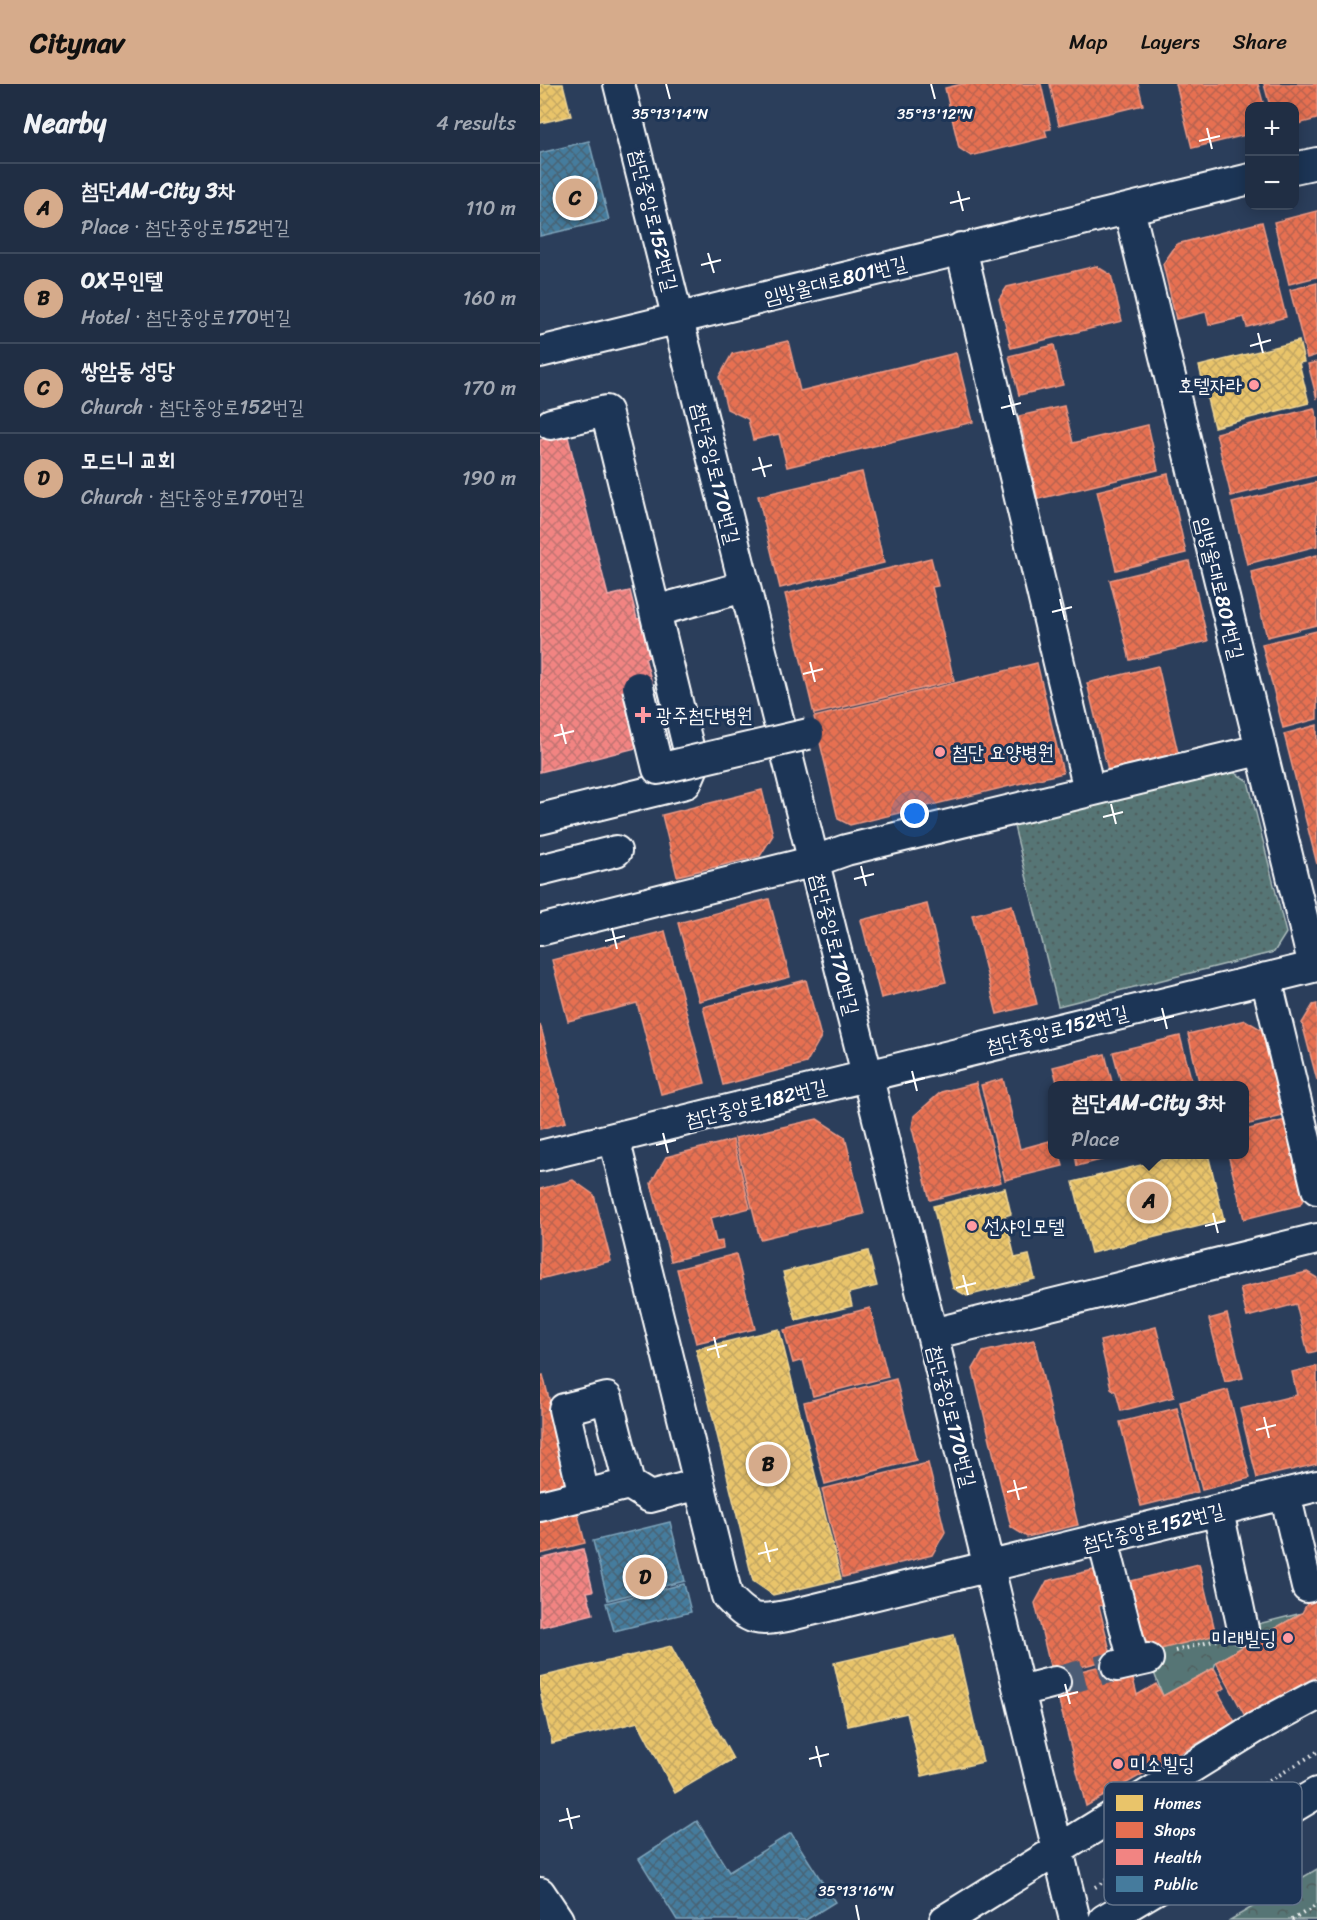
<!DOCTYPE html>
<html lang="en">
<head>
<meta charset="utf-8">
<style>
	body { margin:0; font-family:Sriracha,"Poor Story",sans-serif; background:#2d3a4f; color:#f1f3f6 }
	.controls { position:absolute; right:18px; top:18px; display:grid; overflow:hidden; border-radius:12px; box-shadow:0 3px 15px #0003 }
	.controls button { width:54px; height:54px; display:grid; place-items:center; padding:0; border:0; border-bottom:2px solid #3d4a5d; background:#202e44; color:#f1f3f6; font:30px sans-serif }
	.you { position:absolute; left:375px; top:730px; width:21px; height:21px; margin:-15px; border:4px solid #fff; border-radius:50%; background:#1a73e8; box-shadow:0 0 0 9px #1a73e833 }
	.badge { display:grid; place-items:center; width:39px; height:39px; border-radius:50%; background:#d6ab8b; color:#111; font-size:20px; font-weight:700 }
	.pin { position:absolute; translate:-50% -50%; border:3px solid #fff; box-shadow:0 2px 6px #0006 }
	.popup { position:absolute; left:508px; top:997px; width:201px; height:78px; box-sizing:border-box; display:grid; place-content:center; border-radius:12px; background:#202e44; filter:drop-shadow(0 2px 4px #0005); font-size:20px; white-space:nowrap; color:#a2a8b2 }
	.popup b { font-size:22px; color:#f1f3f6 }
	.popup::after { content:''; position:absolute; left:50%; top:100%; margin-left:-12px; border:12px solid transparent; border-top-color:#202e44 }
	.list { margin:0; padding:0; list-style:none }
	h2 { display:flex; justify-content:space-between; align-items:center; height:78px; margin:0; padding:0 24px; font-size:26px }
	h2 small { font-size:20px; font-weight:400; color:#a2a8b2 }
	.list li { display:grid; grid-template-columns:39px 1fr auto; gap:18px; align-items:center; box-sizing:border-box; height:90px; padding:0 24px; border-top:2px solid #3d4a5d }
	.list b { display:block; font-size:22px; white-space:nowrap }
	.list p { margin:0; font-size:20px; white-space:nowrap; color:#a2a8b2 }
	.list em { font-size:20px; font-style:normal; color:#a2a8b2 }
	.map { position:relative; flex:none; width:777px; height:1836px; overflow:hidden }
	header { display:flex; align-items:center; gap:36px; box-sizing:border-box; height:84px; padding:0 30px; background:#d6ab8b; color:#111 }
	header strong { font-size:28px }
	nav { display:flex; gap:33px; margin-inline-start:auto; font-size:21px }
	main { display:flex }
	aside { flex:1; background:#202e44 }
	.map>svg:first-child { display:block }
	.forest { fill:url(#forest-crowns); stroke:#aababa; stroke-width:1.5 }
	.park { fill:url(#park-dots); stroke:#aababa; stroke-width:1.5 }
	.homes { fill:url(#homes-cross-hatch); stroke:#f0d697; stroke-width:1.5 }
	.shops { fill:url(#shops-cross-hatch); stroke:#ee9a85; stroke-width:1.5 }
	.health { fill:url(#health-cross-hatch); stroke:#f6a9a8; stroke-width:1.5 }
	.public { fill:url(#public-cross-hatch); stroke:#7da3ba; stroke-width:1.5 }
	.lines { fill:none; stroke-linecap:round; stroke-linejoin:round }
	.minor-tunnel { stroke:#4b5b74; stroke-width:30; stroke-dasharray:30 15; stroke-linecap:butt }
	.minor-casing { stroke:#fff; stroke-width:34 }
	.path { stroke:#fff; stroke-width:4; stroke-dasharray:1.5 4.5; stroke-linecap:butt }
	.minor { stroke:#1d3557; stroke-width:30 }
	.minor-bridge-casing { stroke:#fff; stroke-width:34; stroke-linecap:butt }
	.minor-bridge { stroke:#1d3557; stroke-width:30 }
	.ticks { fill:none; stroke:#fff; stroke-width:2 }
	.poi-dot { fill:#ff9aa2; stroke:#1d3557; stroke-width:2 }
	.labels { text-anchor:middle; stroke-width:6; stroke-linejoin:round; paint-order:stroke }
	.street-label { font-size:20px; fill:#fff; stroke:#1d3557 }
	.poi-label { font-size:20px; fill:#fff; stroke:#1d3557; text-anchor:start }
	.key { fill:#1d3557; stroke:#617289; stroke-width:1.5 }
	.key-label { font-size:16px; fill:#fff }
	.ticks-label { font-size:15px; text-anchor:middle; fill:#fff; stroke:#1d3557; stroke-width:6; stroke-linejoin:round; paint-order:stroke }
</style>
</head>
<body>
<header>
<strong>Citynav</strong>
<nav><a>Map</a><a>Layers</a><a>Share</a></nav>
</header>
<main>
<aside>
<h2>Nearby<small>4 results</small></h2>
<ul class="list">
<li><span class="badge">A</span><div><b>첨단AM-City 3차</b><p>Place · 첨단중앙로152번길</p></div><em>110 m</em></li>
<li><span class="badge">B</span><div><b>OX무인텔</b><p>Hotel · 첨단중앙로170번길</p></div><em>160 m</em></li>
<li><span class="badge">C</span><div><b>쌍암동 성당</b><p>Church · 첨단중앙로152번길</p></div><em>170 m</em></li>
<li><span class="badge">D</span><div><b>모드니 교회</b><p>Church · 첨단중앙로170번길</p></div><em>190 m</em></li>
</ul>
</aside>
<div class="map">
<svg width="777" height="1836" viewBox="0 0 777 1836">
	<defs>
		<pattern id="forest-crowns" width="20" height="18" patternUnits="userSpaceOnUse" patternTransform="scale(1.5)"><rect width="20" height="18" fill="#567574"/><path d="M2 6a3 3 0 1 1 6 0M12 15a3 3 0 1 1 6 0" fill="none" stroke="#505e5e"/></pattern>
		<pattern id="park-dots" width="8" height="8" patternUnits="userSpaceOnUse" patternTransform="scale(1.5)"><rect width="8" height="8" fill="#567574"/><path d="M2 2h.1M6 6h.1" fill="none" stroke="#505e5e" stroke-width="1.8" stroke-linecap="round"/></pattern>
		<pattern id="homes-cross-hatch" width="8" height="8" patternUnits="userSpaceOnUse" patternTransform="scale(1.5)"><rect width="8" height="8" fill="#e9c46a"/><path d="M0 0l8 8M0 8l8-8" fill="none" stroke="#c2a662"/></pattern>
		<pattern id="shops-cross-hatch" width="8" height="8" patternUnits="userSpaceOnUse" patternTransform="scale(1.5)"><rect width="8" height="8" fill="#e76f51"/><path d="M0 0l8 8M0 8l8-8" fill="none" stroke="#b86450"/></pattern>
		<pattern id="health-cross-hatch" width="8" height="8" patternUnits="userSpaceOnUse" patternTransform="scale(1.5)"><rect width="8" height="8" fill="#f28482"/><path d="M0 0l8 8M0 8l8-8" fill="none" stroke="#c07372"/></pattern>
		<pattern id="public-cross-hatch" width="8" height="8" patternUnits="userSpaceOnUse" patternTransform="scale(1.5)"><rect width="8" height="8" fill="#457b9d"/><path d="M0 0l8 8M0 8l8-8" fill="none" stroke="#486474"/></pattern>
	</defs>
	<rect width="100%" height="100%" fill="#2b3e5b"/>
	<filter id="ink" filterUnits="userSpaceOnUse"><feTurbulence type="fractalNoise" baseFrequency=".0167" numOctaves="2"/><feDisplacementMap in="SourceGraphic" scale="12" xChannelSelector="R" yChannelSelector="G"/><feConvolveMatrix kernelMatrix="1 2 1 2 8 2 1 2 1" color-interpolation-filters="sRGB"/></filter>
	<g filter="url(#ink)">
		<!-- forest -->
		<path class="forest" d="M762 1529 676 1578 674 1584 623 1612 606 1568Z
			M777 1785V1836H690Z"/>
		<!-- park -->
		<path class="park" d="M684 682 708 697 746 849 734 868 518 922 472 734Z"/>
		<!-- homes -->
		<path class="homes" d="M0 0H23L31 32 0 39Z
			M759 257 764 278 759 279 769 319 674 343 659 282Z
			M645 1070H668L684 1136 551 1169 533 1098Z
			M465 1104 471 1130 465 1132 475 1174 489 1171 495 1195 427 1212 413 1204 393 1122Z
			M328 1167 337 1202 309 1209 312 1222 256 1236 243 1188Z
			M239 1245 301 1495 233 1511 213 1497 156 1265Z
			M414 1551 443 1678 382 1692 367 1629 308 1642 294 1579Z
			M131 1562 193 1675 135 1709 98 1638 12 1659 0 1606V1593Z"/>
		<!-- shops -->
		<path class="shops" d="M422 0H501L511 45 505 46 507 53 431 72 419 64 405 4Z
			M510 0H598L603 21 519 41Z
			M636 0H718L724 22H710V50L652 64Z
			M724 0H777V35L754 41V22H730Z
			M777 127V193L749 200 734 138Z
			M722 138 746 233 707 243 704 233 669 241 666 228 636 235 623 180 637 160Z
			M556 182 571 191 582 237 471 264 459 215 467 203Z
			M777 199V271L767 274 750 206Z
			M248 257 260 307 416 269 433 338 247 383 239 350 213 356 208 335 187 325 179 293 192 270Z
			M514 261 523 301 479 311 469 272Z
			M777 278V315L768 280Z
			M524 322 533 359 608 341 618 386 498 415 479 332Z
			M774 324 777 334V391L691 412 676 349Z
			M322 388 344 479 240 504 218 412Z
			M628 390 646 469 576 486 557 407Z
			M777 398V462L707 480 692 419Z
			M777 471V541L727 553 711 488Z
			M391 474 398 502 392 503 414 597 274 630 245 510Z
			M649 477 668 557 590 576 570 496Z
			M777 547V635L743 644 722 560Z
			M497 579 523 689 310 741 298 735 274 633Z
			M618 582 638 669 568 686 547 599Z
			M777 641V780L744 650Z
			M222 706 233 751 220 772 137 792 122 731Z
			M229 815 250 893 159 917 138 839Z
			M387 820 406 898 341 914 321 836Z
			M472 821 497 920 457 930 432 831Z
			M125 847 165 999 121 1010 97 919 28 937 12 876Z
			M266 896 281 953 266 979 183 1001 163 923Z
			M777 920V996L762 939 773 921Z
			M705 936 722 946 743 1032 705 1041V1002H660L648 950Z
			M0 940 26 1038 0 1045Z
			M640 952 653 1002H582L573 968Z
			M565 970 573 1002H518L513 983Z
			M463 995 480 1065 513 1056V1070H520L523 1082 465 1096 441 1001Z
			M436 999 461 1098 390 1116 372 1044 374 1032 401 1008Z
			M277 1035 305 1053 324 1130 220 1155 195 1054Z
			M746 1036 765 1112 760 1121 704 1135 688 1070H705V1046Z
			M193 1056 210 1124 170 1134 176 1158 182 1157 183 1164 131 1177 111 1099 126 1073Z
			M535 1070H584L537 1082Z
			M33 1096 54 1111 71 1177 0 1195V1105Z
			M196 1170 215 1245 156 1259 137 1185Z
			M767 1188 777 1194V1267L768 1269 756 1220 707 1233 700 1204Z
			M330 1224 348 1293 273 1312 263 1276 253 1279 244 1246Z
			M687 1230 703 1294 685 1298 669 1235Z
			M616 1243 634 1313 581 1327 576 1308 571 1304 560 1257Z
			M494 1256 538 1441 487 1453 471 1443 433 1285 443 1268Z
			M777 1282V1380L717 1394 700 1325 757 1311 752 1288Z
			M3 1291 45 1459 0 1470V1292Z
			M356 1295 376 1376 285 1400 264 1318Z
			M688 1306 710 1394 662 1406 640 1318Z
			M637 1324 658 1408 601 1422 580 1338Z
			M388 1379 405 1448 392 1471 303 1493 282 1405Z
			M659 1480 676 1551 601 1570 583 1499Z
			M558 1485 567 1520 559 1522 572 1575 512 1590 495 1519 507 1497Z
			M777 1501V1592L705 1632 676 1578 762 1529Z
			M576 1578 591 1587 597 1611 616 1600 623 1612 674 1584 685 1604 678 1608 695 1638 546 1722 513 1594Z"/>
		<!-- health -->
		<path class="health" d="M27 349 68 512 90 507 97 535 109 532 118 571 105 574 112 599 104 662 0 688V356Z
			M43 1465 53 1507 47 1508 53 1530 0 1543V1475Z"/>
		<!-- public -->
		<path class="public" d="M49 57 69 136 0 152V69Z
			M130 1438 145 1497 68 1516 53 1457Z
			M144 1500 151 1528 74 1547 66 1519Z
			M157 1737 189 1788 251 1749 295 1818 266 1836H137L99 1775Z"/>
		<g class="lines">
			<!-- minor-tunnel -->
			<path class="minor-tunnel" d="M515 1598 577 1582"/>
			<defs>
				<path id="minor" d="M79 0 392 1250 535 1836
					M754 84 777 79
					M589 125 774 882
					M421 164 549 706
					M0 268 710 95
					M115 527 204 503
					M0 735 146 699 153 683 66 327 11 340
					M0 786 76 767
					M0 846 275 777 306 766 719 666
					M726 894 777 1105
					M74 1054 187 1512C211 1538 217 1538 251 1531L777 1402
					M0 1072 777 882
					M392 1250 777 1155
					M745 1410 767 1503
					M44 1411 24 1325 67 1314 89 1400
					M0 1422 89 1400 110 1413 159 1400
					M678 1427 703 1545
					M563 1456 590 1562
					M577 1582 608 1575
					M480 1607 515 1598
					M0 1809 18 1836
					M405 1836 715 1644 777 1611
					M564 1836 777 1709"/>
			</defs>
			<!-- minor casing -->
			<use href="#minor" class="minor-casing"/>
			<!-- path -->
			<path class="path" d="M635 1567 677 1556
				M555 1803 777 1668
				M752 1836 777 1821"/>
			<!-- minor -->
			<use href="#minor" class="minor"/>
			<defs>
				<path id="minor-bridge" d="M98 603 118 685 268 650"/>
			</defs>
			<!-- minor-bridge casing -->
			<use href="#minor-bridge" class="minor-bridge-casing"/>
			<!-- minor-bridge -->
			<use href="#minor-bridge" class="minor-bridge"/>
		</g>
	</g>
	<!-- ticks -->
	<path class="ticks" d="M126 0 130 15M391 0 395 15M667 44 672 65M659 57 680 52M418 107 423 127M410 119 430 114M168 169 174 189M161 181 181 176M718 249 723 269M710 262 731 256M469 311 474 331M461 324 481 319M219 373 225 393M212 386 232 381M520 515 525 536M512 528 532 523M270 578 275 598M263 590 283 585M21 640 26 660M14 652 34 647M571 720 576 740M563 733 583 728M321 782 326 802M314 795 334 790M72 844 77 865M65 857 85 852M622 924 627 945M614 937 634 932M372 987 377 1007M365 999 385 994M123 1049 128 1069M116 1061 136 1056M673 1129 678 1149M665 1142 685 1137M423 1191 428 1211M416 1204 436 1199M174 1253 179 1274M167 1266 187 1261M724 1333 729 1354M716 1346 736 1341M474 1396 479 1416M467 1408 487 1403M225 1458 230 1478M218 1470 238 1465M525 1600 530 1620M518 1613 538 1608M276 1662 281 1683M269 1675 289 1670M27 1724 32 1745M19 1737 40 1732M316 1821 319 1836"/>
	<!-- markers -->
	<g class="poi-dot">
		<circle cx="714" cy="301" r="6"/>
		<path d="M100 622h6v6h6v6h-6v6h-6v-6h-6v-6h6z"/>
		<circle cx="400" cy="668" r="6"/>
		<circle cx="432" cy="1142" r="6"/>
		<circle cx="748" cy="1554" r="6"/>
		<circle cx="578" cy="1680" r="6"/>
	</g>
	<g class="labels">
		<!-- street labels -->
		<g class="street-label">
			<text transform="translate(114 136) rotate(76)" y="7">첨단중앙로152번길</text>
			<text transform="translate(295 196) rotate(-14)" y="7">임방울대로801번길</text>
			<text transform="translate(176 389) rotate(76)" y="7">첨단중앙로170번길</text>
			<text transform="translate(680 504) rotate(76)" y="7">임방울대로801번길</text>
			<text transform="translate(295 860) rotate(76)" y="7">첨단중앙로170번길</text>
			<text transform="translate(517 945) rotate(-14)" y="7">첨단중앙로152번길</text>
			<text transform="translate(216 1019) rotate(-14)" y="7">첨단중앙로182번길</text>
			<text transform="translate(412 1332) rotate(76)" y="7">첨단중앙로170번길</text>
			<text transform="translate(613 1443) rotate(-14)" y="7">첨단중앙로152번길</text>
		</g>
		<!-- poi labels -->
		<g class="poi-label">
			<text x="702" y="308" text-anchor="end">호텔자라</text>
			<text x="116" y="638">광주첨단병원</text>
			<text x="412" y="675">첨단 요양병원</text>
			<text x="444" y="1149">선샤인모텔</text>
			<text x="736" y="1561" text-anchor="end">미래빌딩</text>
			<text x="590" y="1687">미소빌딩</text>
		</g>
	</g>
	<!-- legend -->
	<rect x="564" y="1698" width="198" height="123" rx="9" class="key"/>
	<rect x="576" y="1711" width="27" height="16" fill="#e9c46a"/>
	<rect x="576" y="1738" width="27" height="16" fill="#e76f51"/>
	<rect x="576" y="1765" width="27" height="16" fill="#f28482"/>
	<rect x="576" y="1792" width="27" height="16" fill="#457b9d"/>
	<g class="key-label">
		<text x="614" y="1725">Homes</text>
		<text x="614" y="1752">Shops</text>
		<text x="614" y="1779">Health</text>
		<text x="614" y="1806">Public</text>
	</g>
	<g class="ticks-label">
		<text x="130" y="35">35°13'14"N</text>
		<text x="395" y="35">35°13'12"N</text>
		<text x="316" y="1812">35°13'16"N</text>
	</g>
</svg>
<div class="controls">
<button>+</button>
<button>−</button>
</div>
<div class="you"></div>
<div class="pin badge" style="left:609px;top:1117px">A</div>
<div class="popup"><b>첨단AM-City 3차</b>Place</div>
<div class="pin badge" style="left:228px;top:1380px">B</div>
<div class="pin badge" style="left:35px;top:114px">C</div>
<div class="pin badge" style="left:105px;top:1493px">D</div>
</div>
</main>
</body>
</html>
